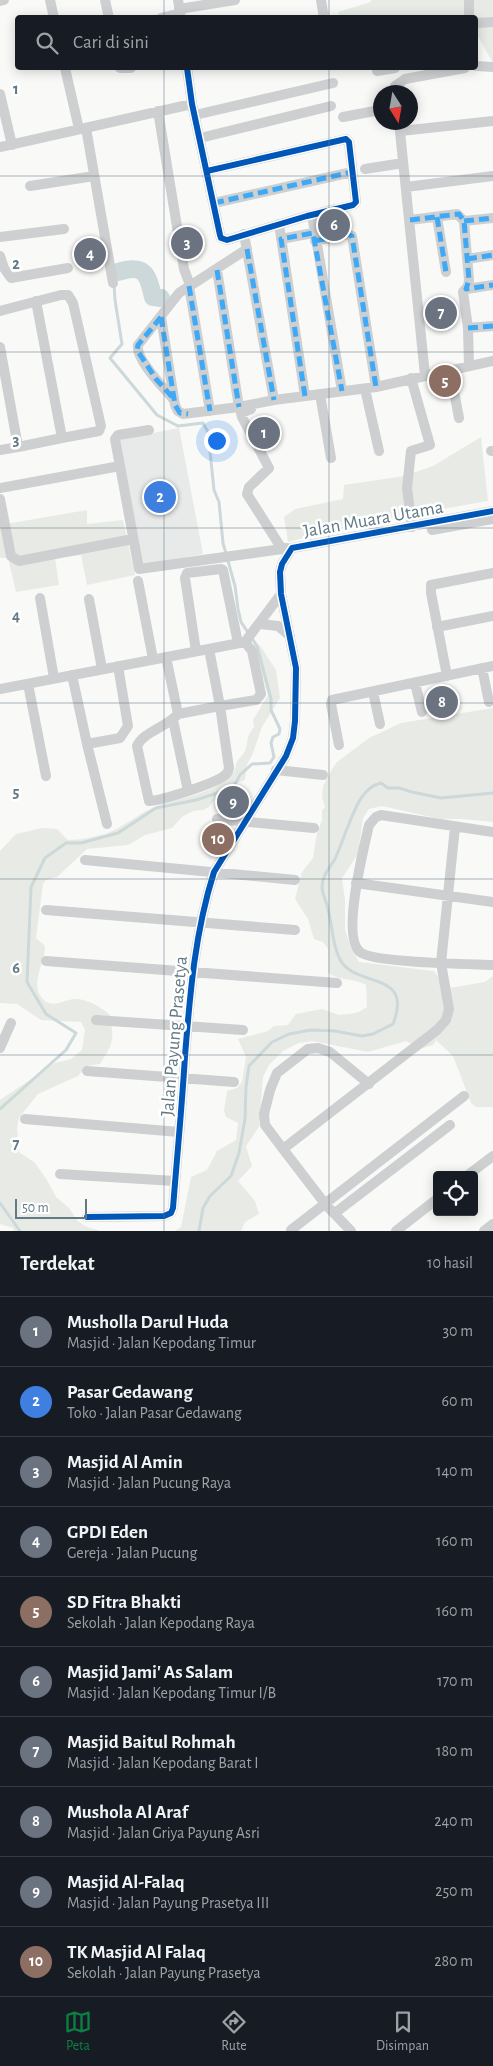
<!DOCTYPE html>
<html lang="id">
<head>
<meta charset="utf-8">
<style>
	body { margin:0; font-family:"Alegreya Sans",sans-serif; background:#242831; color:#f1f3f6 }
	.controls { position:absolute; right:15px; bottom:15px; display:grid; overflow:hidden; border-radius:5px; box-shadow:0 2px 12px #0003 }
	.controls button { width:45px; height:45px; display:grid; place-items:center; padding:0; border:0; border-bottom:1px solid #363941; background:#171b24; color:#f1f3f6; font:25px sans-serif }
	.compass { position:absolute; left:373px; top:85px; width:45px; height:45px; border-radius:50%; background:#171b24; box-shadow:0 2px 12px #0003; rotate:169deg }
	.scale { position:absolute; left:15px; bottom:12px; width:72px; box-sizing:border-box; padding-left:5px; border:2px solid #627a85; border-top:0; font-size:14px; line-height:18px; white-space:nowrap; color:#627a85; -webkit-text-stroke:4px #fff; paint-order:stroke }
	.you { position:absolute; left:216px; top:440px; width:18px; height:18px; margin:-12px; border:4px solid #fff; border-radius:50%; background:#1a73e8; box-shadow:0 0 0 8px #1a73e833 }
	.badge { display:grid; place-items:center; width:32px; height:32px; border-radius:50%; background:#0b8043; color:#fff; font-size:16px; font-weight:700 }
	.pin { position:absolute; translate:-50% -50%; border:2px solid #fff; box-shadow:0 1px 5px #0006 }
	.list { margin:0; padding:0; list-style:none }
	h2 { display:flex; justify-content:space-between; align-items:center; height:65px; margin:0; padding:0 20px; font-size:21px }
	h2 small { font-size:16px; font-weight:400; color:#9ea1a6 }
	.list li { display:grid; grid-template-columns:32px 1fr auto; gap:15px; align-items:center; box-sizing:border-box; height:70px; padding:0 20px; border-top:1px solid #363941 }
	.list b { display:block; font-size:19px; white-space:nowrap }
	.list p { margin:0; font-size:16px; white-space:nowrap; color:#9ea1a6 }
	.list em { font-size:16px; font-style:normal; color:#9ea1a6 }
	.icon { flex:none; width:28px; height:28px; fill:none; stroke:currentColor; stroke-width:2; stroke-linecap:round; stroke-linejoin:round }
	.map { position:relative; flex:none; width:493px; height:1231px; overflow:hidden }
	.search { position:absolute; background:#171b24; box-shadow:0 2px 12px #0003; left:15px; right:15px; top:15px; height:55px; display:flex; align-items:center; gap:12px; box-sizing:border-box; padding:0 18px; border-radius:5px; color:#9ea1a6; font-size:19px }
	.sheet { height:765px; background:#171b24 }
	nav { display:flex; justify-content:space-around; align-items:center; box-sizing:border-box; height:70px; border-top:1px solid #363941; background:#171b24; font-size:14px; color:#9ea1a6 }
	nav a { display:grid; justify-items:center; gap:2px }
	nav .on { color:#0b8043 }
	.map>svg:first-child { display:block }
	.built { fill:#e7eae9 }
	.green { fill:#e8ebe5 }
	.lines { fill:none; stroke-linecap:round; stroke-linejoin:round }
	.stream { stroke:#ccd8d9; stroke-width:3 }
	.river { stroke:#ccd8d9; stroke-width:18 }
	.minor { stroke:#cdcfd0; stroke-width:10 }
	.quiet { stroke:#3fa9f5; stroke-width:5; stroke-dasharray:10 5; stroke-linecap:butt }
	.cycleway-casing { stroke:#fff; stroke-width:9 }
	.cycleway { stroke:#0057b8; stroke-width:6 }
	.grid { fill:none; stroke:#627a85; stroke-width:1; stroke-opacity:0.55 }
	.labels { text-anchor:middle; stroke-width:5; stroke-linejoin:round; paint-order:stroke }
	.street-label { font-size:19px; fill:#627a85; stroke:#fff }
	.grid-label { font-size:16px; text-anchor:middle; font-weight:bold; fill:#627a85; stroke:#fff; stroke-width:5; stroke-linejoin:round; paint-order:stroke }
</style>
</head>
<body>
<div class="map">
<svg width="493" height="1231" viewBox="0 0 493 1231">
	<rect width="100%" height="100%" fill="#f9f9f8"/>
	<!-- built -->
	<path class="built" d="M179 428 203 554 140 566 117 440Z"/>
	<!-- green -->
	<path class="green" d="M371 0H493V63L476 33V18H339L338 12 371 2Z
		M481 437 488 501 357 524 288 542 284 517 295 509 343 499 344 485 404 476 433 466Z
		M87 510V524L123 520 135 575 87 585 81 555 55 558 59 585 16 592 8 558H0V525Z
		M254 640 261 647 276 670 280 698 262 727 253 753 247 765 245 780 224 787 209 807 203 810 193 811 182 817 172 828 145 835 128 845 87 849 57 877 46 880 43 884 36 938C39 942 46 944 45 949 44 964 28 987 45 1001 54 1008 66 999 75 999 88 999 101 1007 110 1015 114 1041 114 1042 100 1064L87 1066 78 1076 38 1094 19 1118 17 1127 19 1152 35 1163 47 1180 56 1197 69 1208 78 1221 85 1226 100 1231H14L13 1228 0 1224V1100L55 1063 71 1059 82 1050 85 1030 81 1022 41 1020 17 1004 0 1003V851L16 834 42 828 57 829 68 840C80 840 94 837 105 834 122 828 135 816 152 808 178 797 211 796 232 774 235 772 235 768 236 764 238 759 242 756 245 751 249 741 245 738 254 727L253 720 268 695 254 650Z
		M493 708V822L462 819H440L382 806 369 809 363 818 358 854 342 878 345 900V930L351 948 359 962 434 971 442 982 443 989 485 982 493 976V1107H476L471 1103 453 1056 436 1040 433 1045 420 1049 406 1041 368 1052 312 1041 299 1043 283 1051 269 1065 263 1077 259 1127 246 1146 252 1166 238 1181 255 1201 259 1214 245 1222 241 1231H175L181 1227 191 1177 207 1170 217 1151 236 1140 238 1123 226 1117 224 1110 227 1091 237 1088 242 1082 246 1057 238 1039 268 1031 274 1026 288 1025 296 1014 322 1009 339 1015 350 1014 359 1012 367 1007 366 985C354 978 340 981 328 973V949L323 942 314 939 308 919 295 899 302 872 313 858 317 833 322 820V810L325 807 322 797 323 786 331 771 337 762 369 738 401 723Z"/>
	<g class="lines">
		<!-- stream -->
		<path class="stream" d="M0 1109 66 1050 76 1033 46 1014 27 982 31 887 45 858 66 843H81L118 833 156 808 196 800 220 792 234 786 240 775 252 764 270 763 274 757 271 743 273 737 279 734 280 729 271 710V699L257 646 241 622 238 609 235 586 223 543 219 502 214 490 208 432 203 423 178 426 157 415 110 358 122 344 115 300 114 284
			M0 1203 20 1231
			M199 1231 203 1208 210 1196 231 1176 239 1153 245 1119 246 1087 249 1066 272 1042 289 1034 311 1030 335 1031 362 1036 373 1034 393 1024C413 973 362 987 343 964 333 952 332 924 328 909 327 902 322 894 322 887 322 876 330 867 335 859 339 850 343 840 346 831 354 813 360 788 381 783L388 788H399L412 792 441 798 493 793"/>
		<!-- river -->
		<path class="river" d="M118 272C145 263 148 275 153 297L161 298"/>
		<!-- minor -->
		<path class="minor" d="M50 0 54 18
			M105 0 109 18
			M178 0 181 18
			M321 0 324 18
			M0 1 4 0
			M179 9 235 0
			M161 18 173 15
			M469 18V0
			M476 23 493 22
			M476 66 493 67
			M65 68 79 129
			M120 68H131
			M187 68 192 104 220 235 221 238 227 240 307 216 353 205 356 202 349 142 346 139 207 171
			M377 71 395 68
			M395 92V86L405 79 465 68
			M0 94 12 145
			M158 111 184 269 190 285
			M195 115 333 83
			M343 117 380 110
			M399 122 425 375
			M86 128 113 283
			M401 131 493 121
			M200 138 331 106
			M0 147 192 104
			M365 169 403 163
			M30 186 94 176
			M406 187 493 176
			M214 203 352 172
			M312 215 342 391
			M437 217 446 272
			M410 220 457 214 464 221 469 280 468 286 463 292 468 328 469 366
			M464 221 493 218
			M279 224 305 396
			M244 234 274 400
			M0 237 64 229
			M281 239 313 233
			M315 241 347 234 352 236 376 387
			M0 256 4 268 11 278 68 268
			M467 259 493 255
			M217 270 239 407
			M189 286 210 411
			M466 289 493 285
			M0 311 61 295H68L73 303 101 426 99 431 62 438 36 301
			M161 317 175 405 178 411 183 414 239 407 274 400 376 387 493 361
			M468 328 493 326
			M0 347 18 447 62 438
			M450 370 459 418
			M411 378 430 445 411 451 407 488 412 527
			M365 389 379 451
			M320 394 331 458
			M173 399C164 388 135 359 138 345L179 293 247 249
			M251 409 241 413 242 417 269 468 249 487 247 494 282 549 287 548
			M149 430 118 435 115 439 139 569 282 549
			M0 450 18 447
			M491 451H493
			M0 488 120 466
			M0 499 11 556 19 561 133 539
			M432 530 493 519
			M138 581 153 659
			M40 598 54 678
			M89 599 102 669
			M260 624 278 626 290 636
			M437 627 493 616
			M209 649 220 706 256 700 261 694 252 651 245 642
			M196 651 185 578 187 573 221 569 223 570 238 643
			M166 657 178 714C167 727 143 732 137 746L149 801C160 801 217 783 225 775 228 773 228 772 229 768L220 706 178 714
			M482 668 489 702
			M72 675 87 744 107 824
			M447 676 431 593V585L493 573
			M415 683 422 712
			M28 684 46 776
			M0 689 245 642 281 594
			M373 692 380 724
			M173 720 188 791
			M87 744 120 738 128 726 118 666
			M339 745 331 704 332 700 493 666
			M276 770 323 775
			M217 819 314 828
			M493 832 381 815 376 817 369 825C364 847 341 937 360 952 373 963 471 964 493 965
			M85 860 295 880
			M356 883 493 902
			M46 910 295 930
			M46 961 337 983
			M96 1020 243 1030
			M0 1048 11 1023
			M87 1071 234 1082
			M25 1119 179 1132
			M283 1149 265 1125 264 1114 270 1090 277 1073 308 1049 318 1048 330 1052 369 1084
			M60 1174 175 1181
			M468 1175 493 1156
			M335 1213 450 1125
			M87 1217 164 1216 171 1213 173 1208C177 1157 182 1106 185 1056 190 993 195 932 214 872L286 756 293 738 295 721 296 668 281 594 280 572 282 564 292 548 493 511
			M291 1230 464 1096
			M351 1231 326 1205 283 1149 437 1030 446 1020 449 1009 441 963 455 827
			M396 1231 437 1199
			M484 1231 493 1224"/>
		<!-- quiet -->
		<path class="quiet" d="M214 203 352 172
			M437 217 446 272
			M410 220 459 214 464 221 469 280 466 289 493 285
			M464 221 493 218
			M315 241 347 234 352 236 376 387
			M247 249 274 400
			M467 259 493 255
			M217 270 239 407
			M189 286 210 411
			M161 317 175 405 180 413 188 414
			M161 317 138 345 137 350 156 379 174 399
			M468 328 493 326
			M305 396 281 239 313 233 342 391"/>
		<defs>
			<path id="cycleway" d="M187 68 192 104 220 235 221 238 227 240 307 216 353 205 356 202 349 142 346 139 207 171
				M87 1217 164 1216 171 1213 173 1208C177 1157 182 1106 185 1056 190 993 195 932 214 872L286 756 293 738 295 721 296 668 281 594 280 572 282 564 292 548 493 511"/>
		</defs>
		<!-- cycleway casing -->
		<use href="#cycleway" class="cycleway-casing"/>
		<!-- cycleway -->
		<use href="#cycleway" class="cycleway"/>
	</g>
	<!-- grid -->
	<path class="grid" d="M164 0V18M329 0V18M164 68V1231M329 68V1231M0 176H493M0 352H493M0 528H493M0 703H493M0 879H493M0 1055H493"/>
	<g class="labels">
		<!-- street labels -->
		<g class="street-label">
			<text transform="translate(373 518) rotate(-10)" y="7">Jalan Muara Utama</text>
			<text transform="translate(173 1036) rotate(-85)" y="7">Jalan Payung Prasetya</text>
		</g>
	</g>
	<g class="grid-label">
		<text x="16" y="94">1</text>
		<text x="16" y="269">2</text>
		<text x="16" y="445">3</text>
		<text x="16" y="621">4</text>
		<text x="16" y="797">5</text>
		<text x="16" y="973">6</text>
		<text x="16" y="1149">7</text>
	</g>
</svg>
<div class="controls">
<button><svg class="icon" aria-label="locate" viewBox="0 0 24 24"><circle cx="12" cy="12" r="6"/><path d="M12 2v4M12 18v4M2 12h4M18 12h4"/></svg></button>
</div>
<svg class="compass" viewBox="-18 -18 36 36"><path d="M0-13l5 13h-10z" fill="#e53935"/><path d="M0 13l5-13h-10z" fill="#9ea1a6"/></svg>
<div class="scale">50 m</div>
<div class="you"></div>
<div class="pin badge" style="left:264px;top:433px;background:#6b7280">1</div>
<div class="pin badge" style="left:160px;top:497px;background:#3f7fe0">2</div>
<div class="pin badge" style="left:187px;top:243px;background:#6b7280">3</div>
<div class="pin badge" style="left:90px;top:254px;background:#6b7280">4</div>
<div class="pin badge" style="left:445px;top:381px;background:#8d6e63">5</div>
<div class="pin badge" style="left:334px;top:225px;background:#6b7280">6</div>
<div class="pin badge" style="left:441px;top:313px;background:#6b7280">7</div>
<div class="pin badge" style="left:442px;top:702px;background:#6b7280">8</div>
<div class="pin badge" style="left:233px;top:802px;background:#6b7280">9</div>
<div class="pin badge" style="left:218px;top:839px;background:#8d6e63">10</div>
<div class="search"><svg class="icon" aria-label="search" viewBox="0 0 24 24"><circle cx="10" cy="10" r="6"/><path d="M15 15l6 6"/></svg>Cari di sini</div>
</div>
<section class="sheet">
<h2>Terdekat<small>10 hasil</small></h2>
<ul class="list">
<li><span class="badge" style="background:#6b7280">1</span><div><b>Musholla Darul Huda</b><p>Masjid · Jalan Kepodang Timur</p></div><em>30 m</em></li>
<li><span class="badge" style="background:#3f7fe0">2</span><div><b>Pasar Gedawang</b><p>Toko · Jalan Pasar Gedawang</p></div><em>60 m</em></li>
<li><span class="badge" style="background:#6b7280">3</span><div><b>Masjid Al Amin</b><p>Masjid · Jalan Pucung Raya</p></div><em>140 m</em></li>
<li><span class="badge" style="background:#6b7280">4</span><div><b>GPDI Eden</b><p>Gereja · Jalan Pucung</p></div><em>160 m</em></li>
<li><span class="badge" style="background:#8d6e63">5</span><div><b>SD Fitra Bhakti</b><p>Sekolah · Jalan Kepodang Raya</p></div><em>160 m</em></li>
<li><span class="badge" style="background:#6b7280">6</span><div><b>Masjid Jami' As Salam</b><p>Masjid · Jalan Kepodang Timur I/B</p></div><em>170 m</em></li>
<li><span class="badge" style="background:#6b7280">7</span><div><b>Masjid Baitul Rohmah</b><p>Masjid · Jalan Kepodang Barat I</p></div><em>180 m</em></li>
<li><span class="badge" style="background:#6b7280">8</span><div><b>Mushola Al Araf</b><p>Masjid · Jalan Griya Payung Asri</p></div><em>240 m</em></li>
<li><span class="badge" style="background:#6b7280">9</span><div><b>Masjid Al-Falaq</b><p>Masjid · Jalan Payung Prasetya III</p></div><em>250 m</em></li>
<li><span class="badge" style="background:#8d6e63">10</span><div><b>TK Masjid Al Falaq</b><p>Sekolah · Jalan Payung Prasetya</p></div><em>280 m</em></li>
</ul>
</section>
<nav>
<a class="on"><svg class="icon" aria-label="map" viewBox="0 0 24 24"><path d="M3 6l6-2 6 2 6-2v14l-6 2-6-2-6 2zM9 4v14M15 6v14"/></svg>Peta</a>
<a><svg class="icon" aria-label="directions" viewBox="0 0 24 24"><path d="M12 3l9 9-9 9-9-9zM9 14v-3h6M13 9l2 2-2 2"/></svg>Rute</a>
<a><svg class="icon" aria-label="saved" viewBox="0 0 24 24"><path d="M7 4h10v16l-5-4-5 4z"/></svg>Disimpan</a>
</nav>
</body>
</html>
